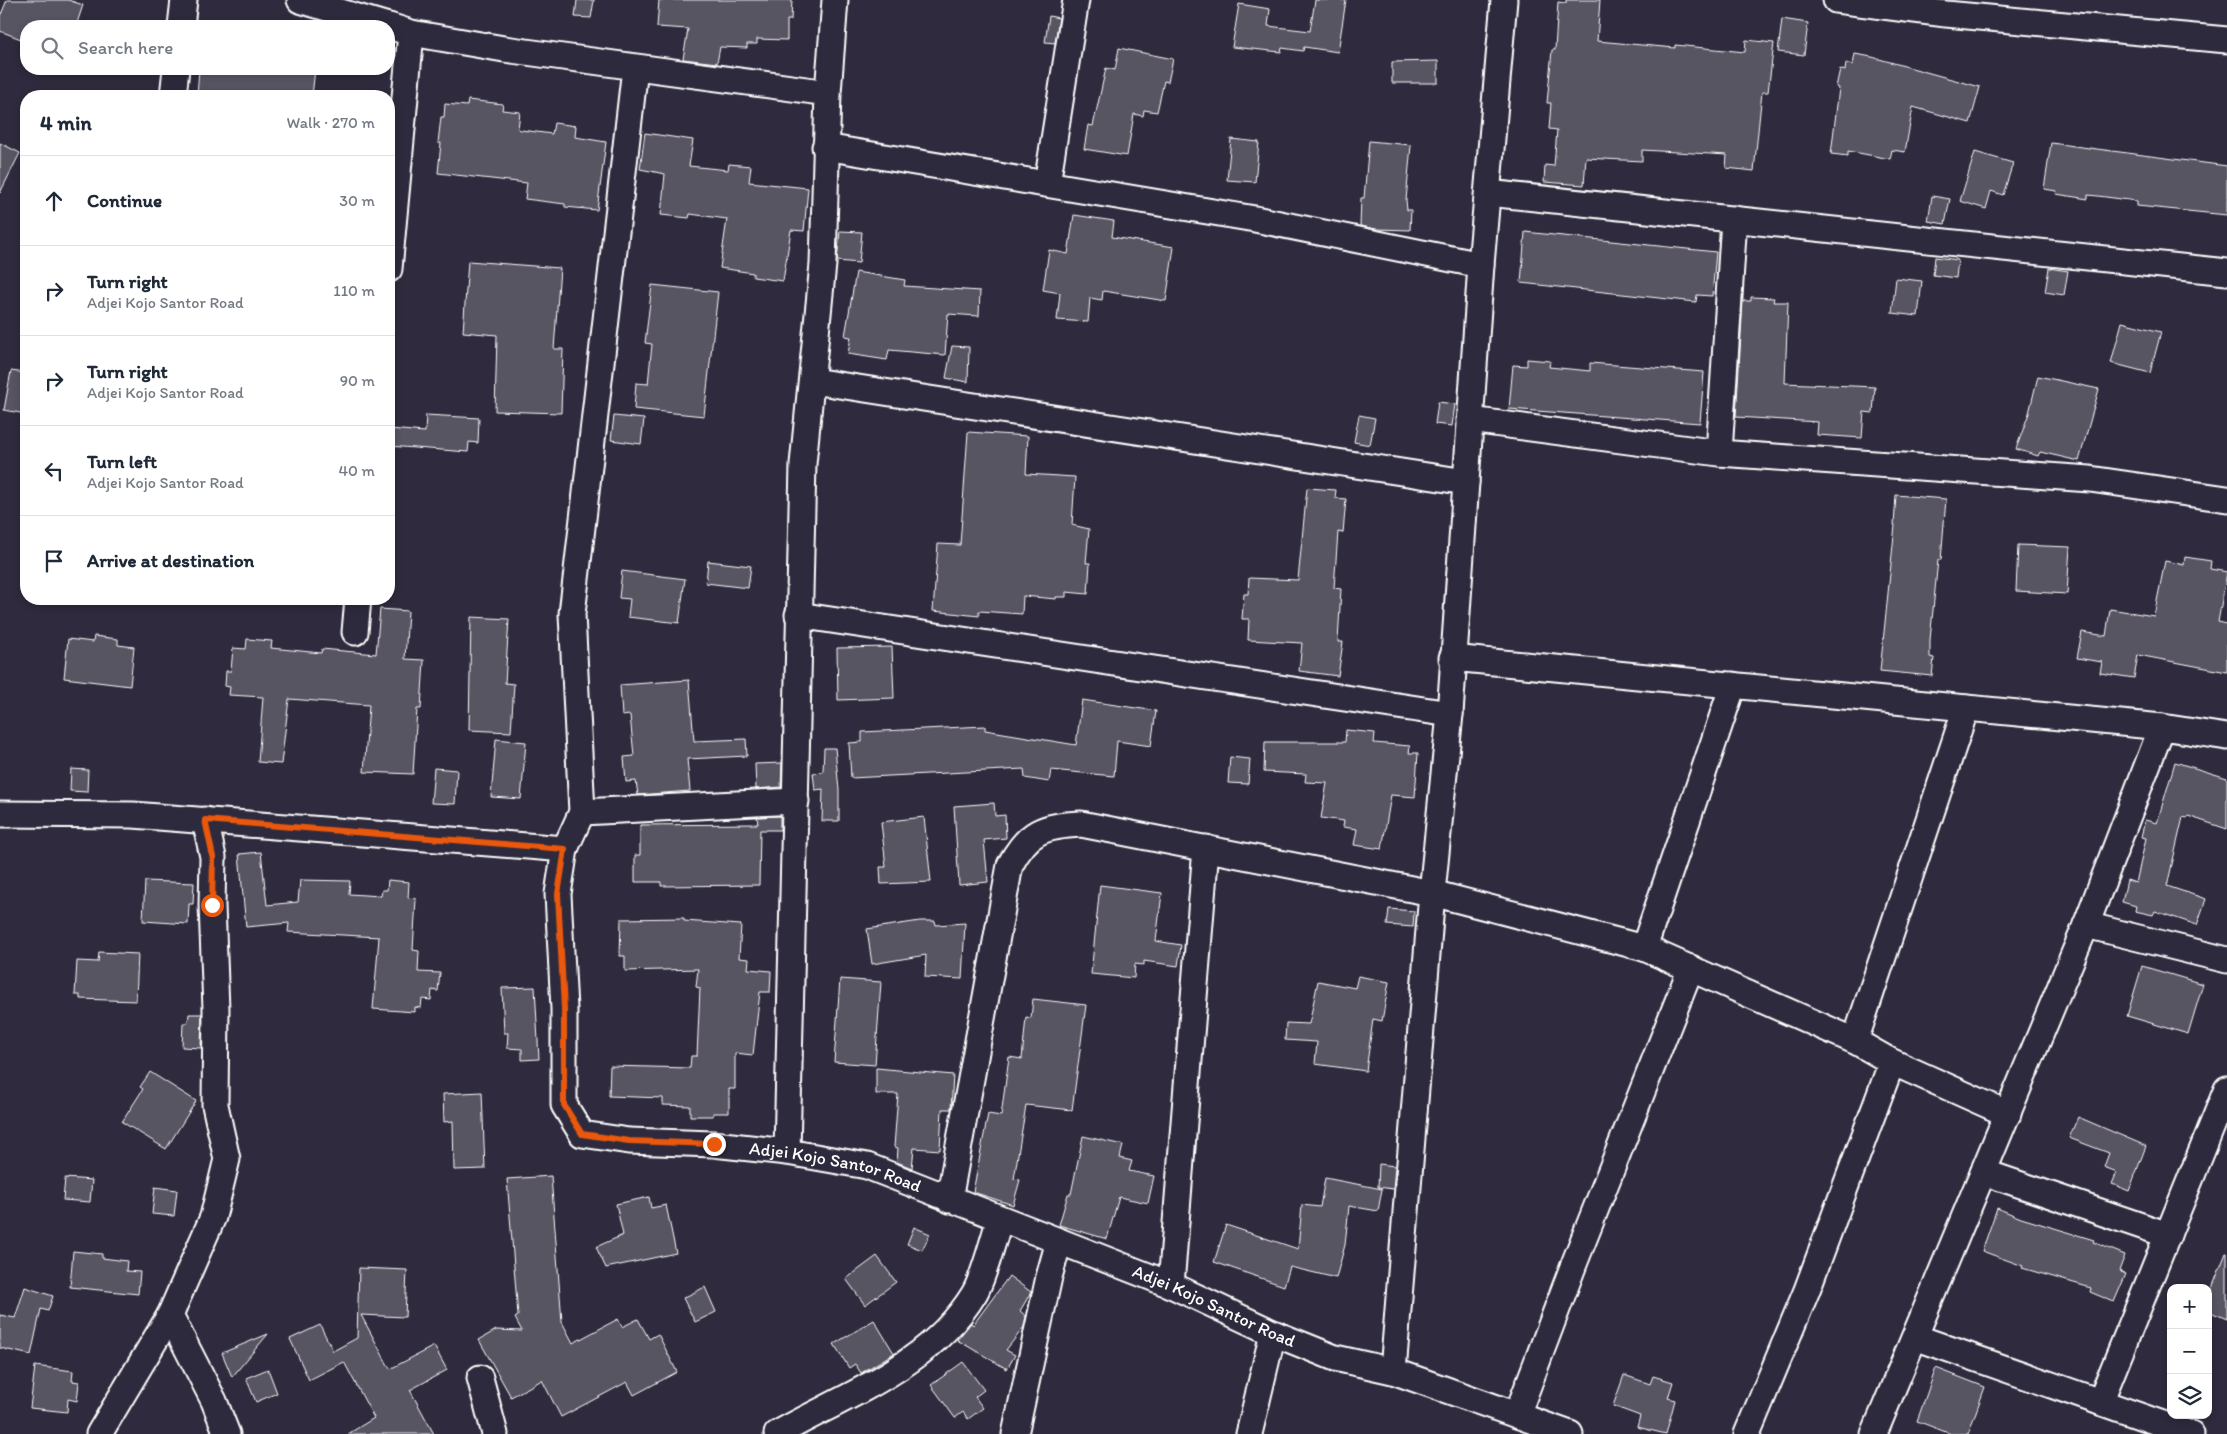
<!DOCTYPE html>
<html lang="en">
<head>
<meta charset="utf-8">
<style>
	body { margin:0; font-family:Itim,sans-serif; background:#f6f6f7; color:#1f2937 }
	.controls { position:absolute; right:15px; bottom:15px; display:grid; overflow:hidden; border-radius:10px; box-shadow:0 2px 8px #0003 }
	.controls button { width:45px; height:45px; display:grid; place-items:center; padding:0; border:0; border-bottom:1px solid #e0e1e3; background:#fff; color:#1f2937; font:25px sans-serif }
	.stop { position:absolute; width:15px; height:15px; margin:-11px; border:4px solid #ea580c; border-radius:50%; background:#fff }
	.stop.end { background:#ea580c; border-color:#fff; box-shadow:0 1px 5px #0008 }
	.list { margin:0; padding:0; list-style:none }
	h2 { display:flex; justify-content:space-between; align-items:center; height:65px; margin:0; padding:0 20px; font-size:21px }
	h2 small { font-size:16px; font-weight:400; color:#747a83 }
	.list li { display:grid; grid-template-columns:32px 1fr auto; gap:15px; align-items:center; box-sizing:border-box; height:90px; padding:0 20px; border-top:1px solid #e0e1e3 }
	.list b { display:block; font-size:19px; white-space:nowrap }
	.list p { margin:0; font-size:16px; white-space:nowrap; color:#747a83 }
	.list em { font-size:16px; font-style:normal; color:#747a83 }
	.icon { flex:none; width:28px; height:28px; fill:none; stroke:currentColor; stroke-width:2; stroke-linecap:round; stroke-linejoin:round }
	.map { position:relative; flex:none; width:2227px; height:1434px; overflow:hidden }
	.search { position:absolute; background:#fff; box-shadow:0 2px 8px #0003; left:20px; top:20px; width:375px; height:55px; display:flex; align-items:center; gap:12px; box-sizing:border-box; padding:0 18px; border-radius:20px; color:#747a83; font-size:19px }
	.panel { position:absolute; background:#fff; box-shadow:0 2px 8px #0003; left:20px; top:90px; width:375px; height:515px; border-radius:20px }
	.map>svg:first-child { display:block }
	.building { fill:#595564; stroke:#fff }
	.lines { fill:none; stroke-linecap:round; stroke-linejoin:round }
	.minor-casing { stroke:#fff; stroke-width:29 }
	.minor { stroke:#2f2a3d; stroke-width:25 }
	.route { stroke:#ea580c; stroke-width:6 }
	.labels { text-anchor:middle; stroke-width:4.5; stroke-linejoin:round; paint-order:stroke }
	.street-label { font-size:18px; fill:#fff; stroke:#2f2a3d }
</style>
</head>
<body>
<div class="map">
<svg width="2227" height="1434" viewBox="0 0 2227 1434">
	<rect width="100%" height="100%" fill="#2f2a3d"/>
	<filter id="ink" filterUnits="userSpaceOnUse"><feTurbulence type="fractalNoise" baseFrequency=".02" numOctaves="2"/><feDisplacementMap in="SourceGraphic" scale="10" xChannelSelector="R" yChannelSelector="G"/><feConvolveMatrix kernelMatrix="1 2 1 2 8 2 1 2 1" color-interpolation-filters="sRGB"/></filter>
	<g filter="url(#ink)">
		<!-- building -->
		<path class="building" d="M7 0H68L83 5 76 26H26V41L0 31V17Z
			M577 0H594L591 18 575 17Z
			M659 0H792L791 20H787V40L757 39V44H747V48L720 47 717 63 683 59 688 29 657 27Z
			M1315 0H1346L1338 52 1304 47 1303 51 1282 48 1281 52 1232 47 1239 4 1270 9 1268 26 1310 31Z
			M1566 0H1600L1597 41 1675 48V45L1745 52 1746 40 1774 43 1768 92H1762L1754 171 1726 168 1727 155 1642 150V161L1586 158 1584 185 1544 182 1545 165 1554 166 1557 130 1549 129 1551 103H1547L1552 50H1555L1558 2 1566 3Z
			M1049 16 1059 18 1055 43 1045 42Z
			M1782 19 1808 23 1804 55 1778 52Z
			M1119 48 1173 59 1168 82 1164 81 1157 112 1144 110 1143 116 1134 114 1127 156 1084 149 1088 125 1093 126 1106 68 1115 70Z
			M1855 54 1872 57 1980 87 1970 123 1913 107 1905 152 1892 150 1890 159 1848 151V156L1831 154 1839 88 1836 87 1840 69 1845 71 1846 63 1853 65Z
			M1438 61V83H1392V62Z
			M199 69H315L312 96H197Z
			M468 100 503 104 502 110 520 112 518 129 521 130 552 134 554 123 576 126 575 137 606 142 597 210 565 207V204L525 199 527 183 438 173 441 143H438L441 117H444L445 104 467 106Z
			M645 133 693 140 689 166 728 170 729 164 751 166 749 182 808 188 804 231 791 230 783 281 753 277V273L720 268 727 219 690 214 689 218 661 215 665 174 640 169Z
			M1231 139 1259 142 1255 182 1227 180Z
			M1369 141 1411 145 1406 200 1407 210H1411L1410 230 1376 229 1360 226 1361 198H1364Z
			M0 143 20 153 0 193Z
			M2051 143 2227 166V215L2137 206V201L2098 196 2088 195V199L2056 194 2057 191 2044 189Z
			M1975 152 2013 163 2003 195 1991 191 1986 209 1960 201Z
			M1932 196 1950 199 1945 224 1928 221Z
			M1074 215 1114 221 1112 237 1174 247 1166 301 1103 291 1102 300 1090 298 1088 322 1057 320 1060 293 1043 290 1049 250 1068 254Z
			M840 231 862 232 859 263 837 261Z
			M1525 232 1716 252 1712 296 1697 295 1696 302 1521 283Z
			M1935 257 1958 260 1956 278 1933 275Z
			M468 261 560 268 554 349H563L561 413 495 411 497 335 463 332Z
			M2049 268 2068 271 2064 295 2045 292Z
			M856 272 905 280 904 286 980 291 979 316 948 314 945 355 889 350 887 360 848 354 851 337 845 336Z
			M1896 278 1922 281 1918 316 1892 313Z
			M652 285 718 292 704 416 634 409 636 383 648 384 652 344 645 343Z
			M1751 297 1774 298 1773 302H1788L1785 383 1875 387 1873 413 1864 412 1862 438 1817 435 1818 422 1736 417 1743 301H1751Z
			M2122 322 2161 332 2150 373 2111 363Z
			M952 346 969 347 968 382 946 378Z
			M1527 359 1550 361 1549 367 1590 371V363L1704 372 1700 423 1509 409 1513 365 1527 366Z
			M11 371 26 373V414L4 410Z
			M2038 376 2099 389 2079 461 2040 452 2038 456 2016 449 2029 413Z
			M1438 402 1455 404 1452 426 1435 424Z
			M426 415 479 418 478 443 469 442 468 452 389 446V429L425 432Z
			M1359 415 1375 418 1370 445 1354 442Z
			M614 416 644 419 641 444 611 440Z
			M968 432 1028 436 1026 474 1075 477 1072 525 1089 529 1086 563H1090L1088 594 1066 592V597H1056V599L1023 596 1022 614 979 611V616L933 611 938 544 960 545Z
			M1307 488 1336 490 1335 498 1346 499 1343 533 1338 532 1334 588 1341 589 1338 642H1343L1338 676 1299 671 1302 643 1248 640 1249 619H1242L1244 594H1248L1249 578 1298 580Z
			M1896 495 1946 499 1941 560H1938L1930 640V657L1934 658 1932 676 1880 671 1895 525H1894Z
			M2018 545 2070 547 2067 594 2016 591Z
			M2185 557 2211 561 2210 569 2227 572 2218 622 2227 624V672L2138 655 2134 678 2100 673 2102 662 2077 658 2082 632 2106 636 2110 609 2154 616 2165 561 2184 565Z
			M708 561 751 566 748 588 706 583Z
			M622 571 685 579 679 623 628 617 630 599 619 598Z
			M380 609 408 611 405 659 424 660 421 709H417L413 774 364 772 369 705 289 699 281 764 258 762 263 697 229 695 230 687 225 686 226 671H231L233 648 246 649 247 639 272 641 271 648 321 653 322 649 376 654Z
			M471 617 509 619 505 683 514 684 511 732 469 730Z
			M94 636 118 639V645L134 647 130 686 64 678 68 639 93 642Z
			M892 647 894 698 838 700 837 648Z
			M689 680 694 741 746 739 747 756 687 759 690 791 638 795 636 781 626 782 624 757 634 756 630 715 622 716 620 685Z
			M1082 700 1156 711 1151 746 1117 741 1114 776 1051 770 1049 782 1025 778 1024 769 851 778 849 743 862 742V732L985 726V730L1076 745Z
			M1346 730 1375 733 1374 743 1410 746 1409 753H1418L1415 797 1391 795 1382 849 1354 845 1357 829 1343 827 1344 821 1321 818 1327 783 1305 782 1306 774 1264 772 1265 742H1345Z
			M496 739 526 742 521 799 491 797Z
			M824 748H835L839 790V821H822L823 789 815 790 813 773 823 772Z
			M1230 757 1250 759 1248 784 1228 783Z
			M2175 762 2227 778V829L2188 816 2187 818 2183 817 2167 886 2206 899 2197 925 2155 911 2153 915 2135 911 2136 906 2122 902 2127 880 2136 883 2146 838 2141 837 2145 820 2157 823Z
			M782 763 781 787 756 789 755 764Z
			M434 768 457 770 455 804 431 803Z
			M71 769 88 770 87 792 70 791Z
			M994 803 995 816 1005 815 1006 838 984 840 988 882 959 885 954 806Z
			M780 816V830H760L759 885 661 886V882H635V855H640V825L758 824 757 817Z
			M924 817 931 882 881 884 880 867H886L881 822Z
			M261 852 267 905 298 902 300 880 350 881 349 894 381 896 382 890H387L388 880 409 882 408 898 416 899 413 950 419 951 418 972 440 973 438 991 432 990 431 1000 422 999 421 1008 415 1007V1012L373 1009 379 937 288 932 289 923 246 927 239 854Z
			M145 881 194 883 193 904H189L188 924 143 921Z
			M1100 885 1162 893 1156 941 1181 945 1178 966 1144 961V965L1135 964 1134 978 1091 974Z
			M1389 909 1414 911 1413 927 1387 925Z
			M684 918V921L741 925 739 958 749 959 748 969 771 971 770 992H760L753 1055 735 1053V1089H729V1113H713V1116H690V1106L663 1105V1098L609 1096 610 1066 690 1068 691 1056H697L700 988 696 987 698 969 625 971V956H620L621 919Z
			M920 921H935L936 925 965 923 962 979 925 977 926 955 872 964 867 929Z
			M99 952 138 954 136 1001 80 999V995H75L77 961 98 962Z
			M2142 966 2203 984 2188 1034 2127 1016Z
			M1358 976 1389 982 1382 1021 1373 1019 1366 1071 1315 1064 1317 1042 1285 1040 1286 1023 1309 1024 1318 981 1355 988Z
			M840 979 881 982 875 1065 834 1062Z
			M535 987 539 1059 522 1060V1049L507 1048 508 1033H504L502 988Z
			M1033 999 1086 1005 1072 1110 1026 1105 1014 1179 1020 1180 1013 1205 973 1192 988 1114 1001 1116 1009 1057 1022 1059 1026 1017 1031 1018Z
			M189 1014H202L201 1048 182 1047 183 1023H188Z
			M876 1068 953 1075 951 1109H942L940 1150 914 1148 912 1168 897 1162 898 1148 894 1147 898 1094H876Z
			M150 1072 196 1101 166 1149 122 1122 143 1089 140 1087Z
			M482 1092 485 1169 454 1170 453 1121 444 1122 443 1094Z
			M2078 1117 2146 1146 2129 1191 2112 1184 2117 1172 2104 1167 2109 1153 2069 1138Z
			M1083 1136 1123 1145 1120 1158 1132 1161 1129 1171 1154 1176 1148 1203 1119 1197 1107 1239 1059 1225 1068 1194H1071Z
			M1379 1164 1395 1166 1393 1189 1378 1187Z
			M551 1176 562 1322 573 1343 618 1319 622 1327 638 1319 649 1339 658 1334 677 1372 634 1395 627 1382 561 1417 542 1380 511 1397 479 1340 496 1330 522 1331 515 1318 518 1316 507 1179Z
			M65 1178 92 1180 90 1202 63 1200Z
			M1325 1178 1382 1189 1378 1211 1349 1206 1345 1245 1336 1278 1290 1267 1284 1286 1214 1262 1226 1225 1298 1249 1302 1205 1320 1207Z
			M155 1187 177 1190 174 1216 152 1214Z
			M649 1197 651 1208 666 1205 676 1253 606 1268 596 1247 623 1235 616 1204Z
			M1997 1208 2021 1218 2094 1240 2093 1242 2125 1255 2119 1271 2126 1274 2114 1302 2090 1292 2091 1288 2022 1268 2023 1266 1982 1251Z
			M914 1227 930 1234 922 1250 907 1244Z
			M73 1251 102 1254V1258L127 1261 126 1271 140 1272 138 1294 70 1287Z
			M2226 1253H2227V1319L2208 1311V1298Z
			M877 1256 896 1282 865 1305 846 1279Z
			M359 1268 407 1270 405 1317 361 1315 390 1369 434 1346 447 1370 410 1390 434 1434H348L374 1418 344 1362 309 1380 290 1339 320 1325 333 1351 357 1338Z
			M1009 1276 1031 1292 1020 1311 1026 1316 1024 1327 1006 1350 1015 1355 1007 1369 957 1340 971 1323 973 1325Z
			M25 1287 53 1296 48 1311 41 1309 31 1355 0 1348V1315L15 1318Z
			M705 1287 716 1312 695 1322 683 1298Z
			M874 1320 894 1353 861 1373 855 1364 849 1368 834 1344Z
			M268 1334 232 1377 222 1353Z
			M963 1362 984 1390 975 1397 983 1408 968 1419 963 1412 955 1418 931 1385Z
			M35 1366 73 1371 72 1381 79 1382 77 1401 68 1399 67 1412 30 1408Z
			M1936 1368 1985 1387 1968 1434H1951L1917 1421Z
			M268 1369 277 1393 256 1402 246 1378Z
			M1624 1375 1650 1384 1653 1376 1673 1382 1668 1398 1675 1400 1666 1434 1637 1427 1640 1416 1613 1406Z"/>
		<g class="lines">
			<defs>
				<g id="minor">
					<path d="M300 0 388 26"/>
					<path d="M1836 0 1946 14 2227 40"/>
					<path d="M181 26 184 0"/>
					<path d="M389 26 411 33 504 49 828 93 835 0"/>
					<path id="s1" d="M635 68 572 614 582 812 565 849 558 894 564 1009V1105L582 1134 629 1141 713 1144 787 1152 867 1166 1171 1285 1273 1333 1335 1358 1393 1371 1570 1434"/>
					<path d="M173 96 176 69"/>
					<path d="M825 147 1255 219 1481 265"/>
					<path d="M1047 184 1076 0"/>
					<path d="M1488 193 2227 272"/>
					<path d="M389 269 411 33"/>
					<path d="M813 381 1466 482"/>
					<path d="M1470 420 1719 453 2090 479 2227 499"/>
					<path d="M1719 453 1734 219"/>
					<path d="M798 615 1450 714"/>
					<path d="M355 632 358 599"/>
					<path d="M1452 658 2162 727"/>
					<path d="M2227 737 2162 727 2086 925 2227 960"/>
					<path d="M582 812 796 801"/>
					<path d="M0 814 133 815 565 849"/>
					<path d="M1644 948 1733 685"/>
					<path d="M1855 1041 1966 708"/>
					<path d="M787 1152 803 464 823 264 828 93"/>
					<path d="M1983 1172 2168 1235"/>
					<path d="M949 1200 1010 865C1028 831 1043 826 1081 824L1432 893 1644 948 1855 1041 1892 1062 2008 1114"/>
					<path d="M1171 1285 1206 848"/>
					<path d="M170 1315 214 1401 227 1434"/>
					<path d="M1915 1337 2191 1434"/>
					<path d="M1393 1371 1432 893 1450 714 1481 265 1504 0"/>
					<path d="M480 1378 495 1434"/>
					<path d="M2100 1402 2227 1089"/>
					<path d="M1517 1415 1574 1264 1691 968"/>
					<path d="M99 1434 170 1315 213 1217 227 1159 215 1105 216 1009 212 905 213 857 205 820"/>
					<path d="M777 1434C846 1395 930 1366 974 1294 984 1278 993 1239 1000 1219"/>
					<path d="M1015 1434 1049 1277 1059 1241"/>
					<path d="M1249 1434 1273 1333"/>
					<path d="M1747 1434 1807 1290 1892 1062"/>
					<path d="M1874 1434 2086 925"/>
				</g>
			</defs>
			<!-- minor casing -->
			<use href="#minor" class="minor-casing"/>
			<!-- minor -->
			<use href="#minor" class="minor"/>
		</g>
	</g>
	<g class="lines" filter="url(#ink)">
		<!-- route -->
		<path class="route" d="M212 905 213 857 205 820 565 849 558 894 564 1009V1105L582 1134 629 1141 714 1144"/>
	</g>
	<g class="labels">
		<!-- street labels -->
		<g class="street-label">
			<text dy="6" stroke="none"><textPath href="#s1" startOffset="1336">Adjei Kojo Santor Road</textPath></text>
			<text dy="6" stroke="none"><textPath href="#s1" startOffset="1741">Adjei Kojo Santor Road</textPath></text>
		</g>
	</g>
</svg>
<div class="controls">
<button>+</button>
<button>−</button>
<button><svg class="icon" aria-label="layers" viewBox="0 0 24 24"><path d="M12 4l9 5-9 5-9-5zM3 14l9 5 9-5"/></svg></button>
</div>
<div class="stop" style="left:212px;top:905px"></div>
<div class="stop end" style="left:714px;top:1144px"></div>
<div class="search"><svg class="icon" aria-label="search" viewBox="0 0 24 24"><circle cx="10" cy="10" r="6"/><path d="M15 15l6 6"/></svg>Search here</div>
<section class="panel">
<h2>4 min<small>Walk · 270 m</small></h2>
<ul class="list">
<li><svg class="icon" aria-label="ahead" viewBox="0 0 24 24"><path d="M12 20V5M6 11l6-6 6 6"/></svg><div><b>Continue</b></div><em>30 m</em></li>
<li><svg class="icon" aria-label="right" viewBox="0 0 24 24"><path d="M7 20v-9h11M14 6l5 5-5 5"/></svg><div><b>Turn right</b><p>Adjei Kojo Santor Road</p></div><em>110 m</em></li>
<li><svg class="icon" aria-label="right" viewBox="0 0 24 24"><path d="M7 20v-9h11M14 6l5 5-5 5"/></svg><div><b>Turn right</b><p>Adjei Kojo Santor Road</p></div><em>90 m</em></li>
<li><svg class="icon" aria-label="left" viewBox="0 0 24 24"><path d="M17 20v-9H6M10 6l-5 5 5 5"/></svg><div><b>Turn left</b><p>Adjei Kojo Santor Road</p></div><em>40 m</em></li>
<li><svg class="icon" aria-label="arrive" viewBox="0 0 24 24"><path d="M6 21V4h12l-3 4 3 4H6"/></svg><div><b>Arrive at destination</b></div></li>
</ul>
</section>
</div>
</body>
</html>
